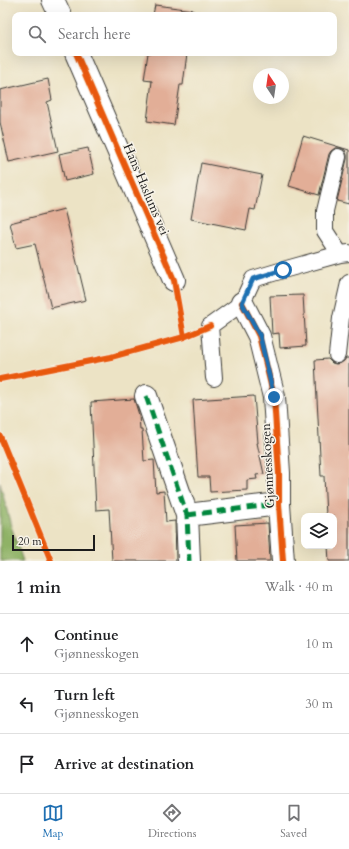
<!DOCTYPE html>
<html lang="en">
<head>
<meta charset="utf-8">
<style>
	body { margin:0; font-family:Cardo,serif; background:#f6f6f6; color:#202124 }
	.controls { position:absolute; right:12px; bottom:12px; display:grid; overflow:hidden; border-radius:8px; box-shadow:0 4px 16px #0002 }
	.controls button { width:36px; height:36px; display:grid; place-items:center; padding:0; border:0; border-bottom:1px solid #e0e0e0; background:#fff; color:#202124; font:20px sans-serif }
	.compass { position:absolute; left:253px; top:68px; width:36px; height:36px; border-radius:50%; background:#fff; box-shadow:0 4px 16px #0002; rotate:347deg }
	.scale { position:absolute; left:12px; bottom:10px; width:83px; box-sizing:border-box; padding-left:4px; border:2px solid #1c1c1c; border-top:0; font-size:11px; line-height:14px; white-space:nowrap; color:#1c1c1c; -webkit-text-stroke:3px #f7f3e8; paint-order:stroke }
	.stop { position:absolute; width:12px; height:12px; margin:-9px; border:3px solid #1f6fb2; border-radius:50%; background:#fff }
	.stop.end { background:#1f6fb2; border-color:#fff; box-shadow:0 1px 4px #0008 }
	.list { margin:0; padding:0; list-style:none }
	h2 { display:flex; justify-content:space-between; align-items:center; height:52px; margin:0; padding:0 16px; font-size:17px }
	h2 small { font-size:13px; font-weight:400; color:#757577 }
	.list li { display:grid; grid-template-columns:26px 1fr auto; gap:12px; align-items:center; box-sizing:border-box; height:60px; padding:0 16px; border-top:1px solid #e0e0e0 }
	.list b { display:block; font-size:15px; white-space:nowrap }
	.list p { margin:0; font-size:13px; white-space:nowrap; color:#757577 }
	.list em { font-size:13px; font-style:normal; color:#757577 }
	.icon { flex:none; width:22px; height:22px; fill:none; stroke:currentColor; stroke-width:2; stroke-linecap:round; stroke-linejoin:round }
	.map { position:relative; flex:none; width:349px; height:561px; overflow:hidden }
	.search { position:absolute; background:#fff; box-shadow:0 4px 16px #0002; left:12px; right:12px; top:12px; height:44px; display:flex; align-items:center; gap:10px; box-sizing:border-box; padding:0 14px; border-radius:8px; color:#757577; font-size:15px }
	.sheet { height:232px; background:#fff }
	nav { display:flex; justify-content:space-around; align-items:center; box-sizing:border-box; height:56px; border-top:1px solid #e0e0e0; background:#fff; font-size:11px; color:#757577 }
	nav a { display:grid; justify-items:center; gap:2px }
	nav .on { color:#1f6fb2 }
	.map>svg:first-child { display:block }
	.forest { fill:#8fb266; stroke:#566741 }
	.building { fill:#e2ae97 }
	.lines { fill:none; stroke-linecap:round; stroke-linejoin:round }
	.lane-casing { stroke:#3b3a35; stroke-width:18 }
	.street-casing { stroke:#3b3a35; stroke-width:24 }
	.lane { stroke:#fff; stroke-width:16 }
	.street { stroke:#fff; stroke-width:22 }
	.quiet { stroke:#00873e; stroke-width:5; stroke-dasharray:10 5; stroke-linecap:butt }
	.cycleway-casing { stroke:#f7f3e8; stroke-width:8 }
	.cycleway { stroke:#e8590c; stroke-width:6 }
	.route { stroke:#1f6fb2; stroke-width:5 }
	.labels { text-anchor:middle; stroke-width:3; stroke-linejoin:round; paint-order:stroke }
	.street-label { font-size:13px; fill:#1c1c1c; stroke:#f7f3e8 }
</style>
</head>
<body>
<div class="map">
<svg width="349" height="561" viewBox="0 0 349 561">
	<rect width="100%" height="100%" fill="#f7f3e8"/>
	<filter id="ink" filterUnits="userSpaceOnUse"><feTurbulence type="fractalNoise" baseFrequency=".025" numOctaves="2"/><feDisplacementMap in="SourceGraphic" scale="8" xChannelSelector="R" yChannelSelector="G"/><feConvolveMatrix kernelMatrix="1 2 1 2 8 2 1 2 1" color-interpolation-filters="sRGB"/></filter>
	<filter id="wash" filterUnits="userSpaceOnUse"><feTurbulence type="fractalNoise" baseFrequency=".012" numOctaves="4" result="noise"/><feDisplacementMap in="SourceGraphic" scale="16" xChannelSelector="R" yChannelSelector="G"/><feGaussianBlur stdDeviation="0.9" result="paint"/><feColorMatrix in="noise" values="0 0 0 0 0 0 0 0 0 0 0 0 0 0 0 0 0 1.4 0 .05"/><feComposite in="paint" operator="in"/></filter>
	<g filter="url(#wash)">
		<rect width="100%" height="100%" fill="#ece3c5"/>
		<!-- forest -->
		<path class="forest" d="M0 483 11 526 23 561H0Z"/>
		<g id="blocks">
			<!-- building -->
			<path class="building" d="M155 5 193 10V15H153Z
				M148 53H187L183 85H180L174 125 147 121 152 81 144 80Z
				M48 79 52 100 47 102 58 151 9 162 0 122V90Z
				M303 136 349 150V204L337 201 347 159V155L345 150 341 148H335L331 151 329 154 319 195 289 186Z
				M88 148 94 174 65 181 59 154Z
				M201 163 262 175 255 210 250 209 246 230 191 219Z
				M64 209 86 300 51 308 35 244 16 248 10 223Z
				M303 295 306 346 280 348 279 333 272 334 270 296Z
				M346 358H349V561H329L328 546H334V516H326L324 476H321L315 360 328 359 332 363 336 364 341 363 344 361Z
				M254 396 258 443H257L264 474 256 475 257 479 247 480V490L210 492 209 477H198L193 400Z
				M134 399 139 415 140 430H142L144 461 154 460 156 492 164 491 166 522 175 521 176 561H112L109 509 96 510 91 402Z
				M268 523 270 561H237L235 525Z"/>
		</g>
	</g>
	<g filter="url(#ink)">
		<use href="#blocks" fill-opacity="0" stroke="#3b3a35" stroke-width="1"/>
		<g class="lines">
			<defs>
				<path id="lane" d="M338 157 325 211V231L340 254
					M337 355 341 318 349 283
					M214 378 210 326 242 303 253 279 283 270 340 254 349 253"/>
				<path id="street" d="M53 0 60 15
					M76 53 174 280
					M242 303 259 336 274 397 279 473V504L283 561
					M146 396 187 515 189 561
					M187 515 279 504"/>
			</defs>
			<!-- lane casing -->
			<use href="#lane" class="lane-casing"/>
			<!-- street casing -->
			<use href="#street" class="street-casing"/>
			<!-- lane -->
			<use href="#lane" class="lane"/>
			<!-- street -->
			<use href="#street" class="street"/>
			<!-- quiet -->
			<path class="quiet" d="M146 396 187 515 189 561
				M187 515 279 504"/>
			<defs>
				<path id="cycleway" d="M76 53 174 280 184 337
					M242 303 259 336 274 397 279 473V504L283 561
					M0 379 111 357 184 337 210 326
					M0 436 51 561"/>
			</defs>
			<!-- cycleway casing -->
			<use href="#cycleway" class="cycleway-casing"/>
			<!-- cycleway -->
			<use href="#cycleway" class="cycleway"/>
		</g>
	</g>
	<g class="lines" filter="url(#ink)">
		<!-- route -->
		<path class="route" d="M274 397 260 336 242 303 253 279 283 270"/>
	</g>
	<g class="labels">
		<!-- street labels -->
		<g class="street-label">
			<text transform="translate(147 189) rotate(67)" y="5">Hans Haslums vei</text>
			<text transform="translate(267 466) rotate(-93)" y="5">Gjønnesskogen</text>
		</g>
	</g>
</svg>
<div class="controls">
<button><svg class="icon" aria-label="layers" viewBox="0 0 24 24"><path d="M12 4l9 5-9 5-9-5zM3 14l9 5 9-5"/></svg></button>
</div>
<svg class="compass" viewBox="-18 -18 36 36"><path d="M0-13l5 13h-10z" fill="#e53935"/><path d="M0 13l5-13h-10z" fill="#757577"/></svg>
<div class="scale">20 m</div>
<div class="stop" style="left:283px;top:270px"></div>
<div class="stop end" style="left:274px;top:397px"></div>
<div class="search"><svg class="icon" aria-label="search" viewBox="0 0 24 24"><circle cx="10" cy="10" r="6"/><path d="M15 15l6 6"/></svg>Search here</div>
</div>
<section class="sheet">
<h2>1 min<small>Walk · 40 m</small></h2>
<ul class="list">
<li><svg class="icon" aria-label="ahead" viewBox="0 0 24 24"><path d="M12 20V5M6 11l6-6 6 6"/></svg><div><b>Continue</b><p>Gjønnesskogen</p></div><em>10 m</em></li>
<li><svg class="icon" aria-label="left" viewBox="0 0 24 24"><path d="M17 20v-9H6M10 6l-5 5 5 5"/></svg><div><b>Turn left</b><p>Gjønnesskogen</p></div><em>30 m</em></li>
<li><svg class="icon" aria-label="arrive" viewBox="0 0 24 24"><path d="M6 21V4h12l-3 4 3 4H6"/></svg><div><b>Arrive at destination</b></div></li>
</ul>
</section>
<nav>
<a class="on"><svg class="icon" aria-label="map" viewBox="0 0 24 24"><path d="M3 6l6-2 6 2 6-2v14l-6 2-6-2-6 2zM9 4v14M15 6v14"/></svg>Map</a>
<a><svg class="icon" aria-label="directions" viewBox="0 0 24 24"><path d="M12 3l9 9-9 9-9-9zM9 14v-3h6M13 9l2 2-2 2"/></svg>Directions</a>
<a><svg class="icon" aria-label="saved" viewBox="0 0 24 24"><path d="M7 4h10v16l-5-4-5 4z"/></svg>Saved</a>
</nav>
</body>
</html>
